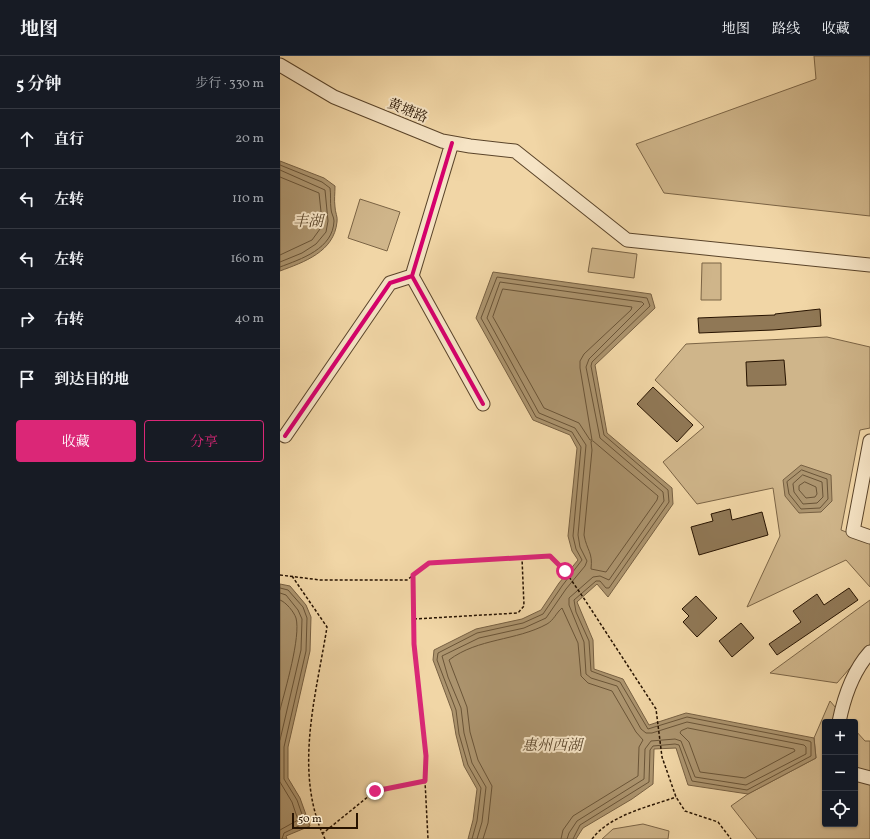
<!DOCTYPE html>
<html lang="zh">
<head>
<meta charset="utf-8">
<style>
	body { margin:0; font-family:Vollkorn,"Noto Serif SC",serif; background:#20242c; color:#f1f3f6 }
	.controls { position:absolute; right:12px; bottom:12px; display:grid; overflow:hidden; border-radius:4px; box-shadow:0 1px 3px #0004 }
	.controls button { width:36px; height:36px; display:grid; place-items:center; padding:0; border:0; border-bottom:1px solid #363941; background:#171b24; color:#f1f3f6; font:20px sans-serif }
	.scale { position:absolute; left:12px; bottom:10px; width:66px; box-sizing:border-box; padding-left:4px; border:2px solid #271300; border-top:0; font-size:11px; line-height:14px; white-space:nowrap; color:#271300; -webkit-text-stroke:3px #f6e4c5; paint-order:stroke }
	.stop { position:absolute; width:12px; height:12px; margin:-9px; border:3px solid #db2777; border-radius:50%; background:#fff }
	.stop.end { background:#db2777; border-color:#fff; box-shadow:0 1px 4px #0008 }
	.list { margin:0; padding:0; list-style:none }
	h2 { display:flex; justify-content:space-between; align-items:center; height:52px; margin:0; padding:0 16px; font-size:17px }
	h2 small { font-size:13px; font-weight:400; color:#9ea1a6 }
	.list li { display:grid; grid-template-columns:26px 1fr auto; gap:12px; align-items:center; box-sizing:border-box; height:60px; padding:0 16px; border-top:1px solid #363941 }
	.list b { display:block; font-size:15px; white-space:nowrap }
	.list em { font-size:13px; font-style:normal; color:#9ea1a6 }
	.actions { display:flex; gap:8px; padding:12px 16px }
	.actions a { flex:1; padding:9px 0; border:1px solid #db2777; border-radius:4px; text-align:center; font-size:14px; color:#db2777 }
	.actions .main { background:#db2777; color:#fff }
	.icon { flex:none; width:22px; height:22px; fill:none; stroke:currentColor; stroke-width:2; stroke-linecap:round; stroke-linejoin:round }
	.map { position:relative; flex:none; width:590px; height:783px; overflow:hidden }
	header { display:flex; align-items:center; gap:24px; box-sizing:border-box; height:56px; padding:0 20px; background:#171b24; border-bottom:1px solid #363941 }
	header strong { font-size:19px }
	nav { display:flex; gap:22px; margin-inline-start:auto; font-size:14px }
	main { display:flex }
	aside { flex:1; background:#171b24 }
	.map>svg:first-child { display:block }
	.green { fill:#cfb58a; stroke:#7b6445 }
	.water { fill:#ac946e; stroke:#776042 }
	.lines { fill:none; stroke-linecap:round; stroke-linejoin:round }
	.shore { stroke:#6a5437; stroke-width:1 }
	.building { fill:#907856; stroke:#271300 }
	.minor-casing { stroke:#5a442a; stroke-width:15 }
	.path { stroke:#271300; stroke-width:1.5; stroke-dasharray:3 2; stroke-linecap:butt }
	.minor { stroke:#f6e4c5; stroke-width:13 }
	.cycleway-casing { stroke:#f6e4c5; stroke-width:6 }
	.cycleway { stroke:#d6006c; stroke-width:4 }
	.route { stroke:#db2777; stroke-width:5 }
	.labels { text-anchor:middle; stroke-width:4; stroke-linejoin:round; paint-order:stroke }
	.street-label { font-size:14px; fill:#271300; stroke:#f6e4c5 }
	.water-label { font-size:15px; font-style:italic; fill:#5c472c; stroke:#f6e4c5 }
</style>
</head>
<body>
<header>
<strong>地图</strong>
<nav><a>地图</a><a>路线</a><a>收藏</a></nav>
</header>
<main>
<aside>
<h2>5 分钟<small>步行 · 330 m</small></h2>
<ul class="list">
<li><svg class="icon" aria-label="ahead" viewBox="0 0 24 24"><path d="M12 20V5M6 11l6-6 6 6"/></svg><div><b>直行</b></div><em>20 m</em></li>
<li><svg class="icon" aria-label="left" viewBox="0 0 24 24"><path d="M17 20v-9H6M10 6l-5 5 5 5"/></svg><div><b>左转</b></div><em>110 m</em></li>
<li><svg class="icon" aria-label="left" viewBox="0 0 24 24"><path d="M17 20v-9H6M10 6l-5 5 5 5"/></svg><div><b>左转</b></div><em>160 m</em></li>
<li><svg class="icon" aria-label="right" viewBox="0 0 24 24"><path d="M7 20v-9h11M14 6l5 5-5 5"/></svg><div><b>右转</b></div><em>40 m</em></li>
<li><svg class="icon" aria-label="arrive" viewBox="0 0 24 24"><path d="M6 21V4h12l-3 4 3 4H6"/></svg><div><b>到达目的地</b></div></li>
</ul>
<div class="actions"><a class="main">收藏</a><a>分享</a></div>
</aside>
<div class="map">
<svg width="590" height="783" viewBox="0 0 590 783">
	<rect width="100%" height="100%" fill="#f1d6a6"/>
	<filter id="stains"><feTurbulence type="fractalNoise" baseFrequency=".005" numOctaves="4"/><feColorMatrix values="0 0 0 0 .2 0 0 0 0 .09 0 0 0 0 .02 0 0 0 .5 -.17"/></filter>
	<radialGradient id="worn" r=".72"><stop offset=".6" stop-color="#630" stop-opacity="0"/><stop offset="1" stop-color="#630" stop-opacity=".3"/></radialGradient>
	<!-- green -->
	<path class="green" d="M534 0H590V160L384 137 356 88 536 23Z
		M80 143 120 156 107 195 68 182Z
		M312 192 357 198 354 222 308 216Z
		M422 207H441V244H421Z
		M547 281 590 291V372L580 374 561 474 590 485V531L566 504 467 551 500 480 493 432 417 448 383 406 424 371 375 324 406 288Z
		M590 544V589L557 627 490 617Z
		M550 645 568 666H545V768H575V674L585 685H590V783H477L451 750 468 738 536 702 534 682Z
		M363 768 389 775 388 783H322L333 773Z"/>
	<!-- water -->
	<path class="water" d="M0 105 44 122 55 130C55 137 54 144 55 151 55 156 58 161 57 166 54 196 24 206 0 215Z
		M213 216 371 238 375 252 315 309 327 377 392 432 393 448 328 541 317 528 297 546 313 584 314 613 343 623 369 669 406 657 534 682 536 702 468 738 408 729 396 692 374 693 373 728 352 743 303 772 296 783H188L193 764 197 733 184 710 176 679 172 655 153 604 154 594 196 573 242 563 261 554 279 527 298 504 292 495 288 480 297 392 290 379 253 364 196 262Z
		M521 409 551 419 552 445 541 456 519 457 505 440 503 424Z
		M0 528 10 530 26 549 31 561 30 595 8 691V722L20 742 30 770 6 780 7 783H0Z"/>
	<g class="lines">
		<!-- shore -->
		<path class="shore" d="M0 109 42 126 50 132C51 138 50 146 51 153 51 157 54 161 54 165 53 193 21 203 0 211
			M0 114 45 134 48 165 46 176 36 188 22 197 0 206
			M0 121 39 137 42 165 40 173 32 184 0 199
			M223 233 352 251 351 254 304 298 300 305V312L312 384H310L299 367 264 352 213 261Z
			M313 385 378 440 377 444 326 516 311 513C313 496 307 495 304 479L312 394 311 386Z
			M522 414 547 423 548 443 540 452 521 453 509 438 507 426Z
			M523 419 542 426 543 441 537 447 523 448 514 436 513 428Z
			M525 426 536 431 537 438 535 441 526 442 519 434V430Z
			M0 532 8 534 23 551 27 562 26 595 4 691V723L17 744 25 767 4 777 2 783
			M0 537 6 539 18 554 22 563 21 594 0 684
			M0 544C6 546 14 556 16 562 21 581 5 634 0 654
			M408 672 514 693 515 695 465 722 420 716 409 686 400 677 401 675Z
			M0 726 12 746 18 764 0 774
			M192 783 197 765 201 732 188 709 179 678 176 654 157 604 158 597 197 577 243 567 263 558 282 530 302 504 296 493 293 480 301 391 292 376 256 361 201 262 217 221 367 242 370 250 312 306 311 310 324 379 388 434 389 446 329 532H326L320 525H316L294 544 296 556 309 585 311 615 340 626 368 673 407 661 529 685 531 686V700L467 734 412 725 399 689 395 688 373 690 370 694 369 726 300 769 293 783
			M197 783 202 766 206 731 192 707 184 677 181 652 168 621 162 600 199 582 244 572 266 562 286 533 305 510 307 505 300 491 298 479 306 389 295 372 259 357 207 262 220 226 362 246 364 248 309 303 306 311 320 382 383 436 384 445 329 524 320 520 313 521 289 542V549L304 586 306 618 311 622 337 630 361 673 366 677H372L407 666 524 689 526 691V698L466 729 415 721 401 685 395 683 371 685 365 693 364 723 297 765 289 777 287 783
			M203 783 208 767 212 730 198 704 190 676 187 651 169 604C198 582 236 585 267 568 274 564 276 557 282 552L298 587 301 620 308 627 332 635 356 676 363 684 359 691 358 720 293 760 283 774 281 783"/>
	</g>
	<!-- building -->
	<path class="building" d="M540 253 541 270 493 274 419 277 418 262 495 259V258Z
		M504 304 506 329 467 330 466 306Z
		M373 331 413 369 397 386 357 348Z
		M450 453 452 464 482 456 488 479 419 499 411 471 433 465 431 458Z
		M569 532 578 544 497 599 489 588 521 566 513 555 537 538 544 549Z
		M416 540 437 562 417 581 403 566 409 560 402 553Z
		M461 567 474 582 452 601 439 585Z"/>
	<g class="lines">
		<defs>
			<path id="minor" d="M0 9 54 41 162 85 190 90 235 95 347 184 590 209
				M172 87 132 220 203 348
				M5 380 110 227 132 220
				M590 385 573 475 590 481
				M559 666C564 641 573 615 590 596
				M575 718 590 722"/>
		</defs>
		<!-- minor casing -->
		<use href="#minor" class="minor-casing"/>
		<!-- path -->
		<path class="path" d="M0 519 40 524H127L149 507 270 500 285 515 305 544 376 653 382 701 396 741 405 755 438 766 451 783
			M12 520 47 571C36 640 13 717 45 783
			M133 520 134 588 146 699 145 725 148 783
			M134 563 238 557 244 550 242 502
			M42 778 95 735 144 725
			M312 783C330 759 368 751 396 741"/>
		<!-- minor -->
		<use href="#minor" class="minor"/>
		<defs>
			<path id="cycleway" d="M172 87 132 220 203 348
				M5 380 110 227 132 220"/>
		</defs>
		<!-- cycleway casing -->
		<use href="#cycleway" class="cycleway-casing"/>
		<!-- cycleway -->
		<use href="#cycleway" class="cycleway"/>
	</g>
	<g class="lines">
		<!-- route -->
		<path class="route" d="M95 735 145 725 146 700 134 588 133 519 149 507 270 500 285 515"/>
	</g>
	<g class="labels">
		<!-- street labels -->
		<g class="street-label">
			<text transform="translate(128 54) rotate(22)" y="5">黄塘路</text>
		</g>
		<!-- water labels -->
		<g class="water-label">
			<text x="28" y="170">丰湖</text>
			<text x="272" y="694">惠州西湖</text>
		</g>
	</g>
	<rect width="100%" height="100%" filter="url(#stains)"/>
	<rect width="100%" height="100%" fill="url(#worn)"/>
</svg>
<div class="controls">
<button>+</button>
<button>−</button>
<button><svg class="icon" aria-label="locate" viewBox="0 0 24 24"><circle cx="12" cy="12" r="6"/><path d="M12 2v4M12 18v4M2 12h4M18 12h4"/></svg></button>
</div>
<div class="scale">50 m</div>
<div class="stop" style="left:285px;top:515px"></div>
<div class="stop end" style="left:95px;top:735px"></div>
</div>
</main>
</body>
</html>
